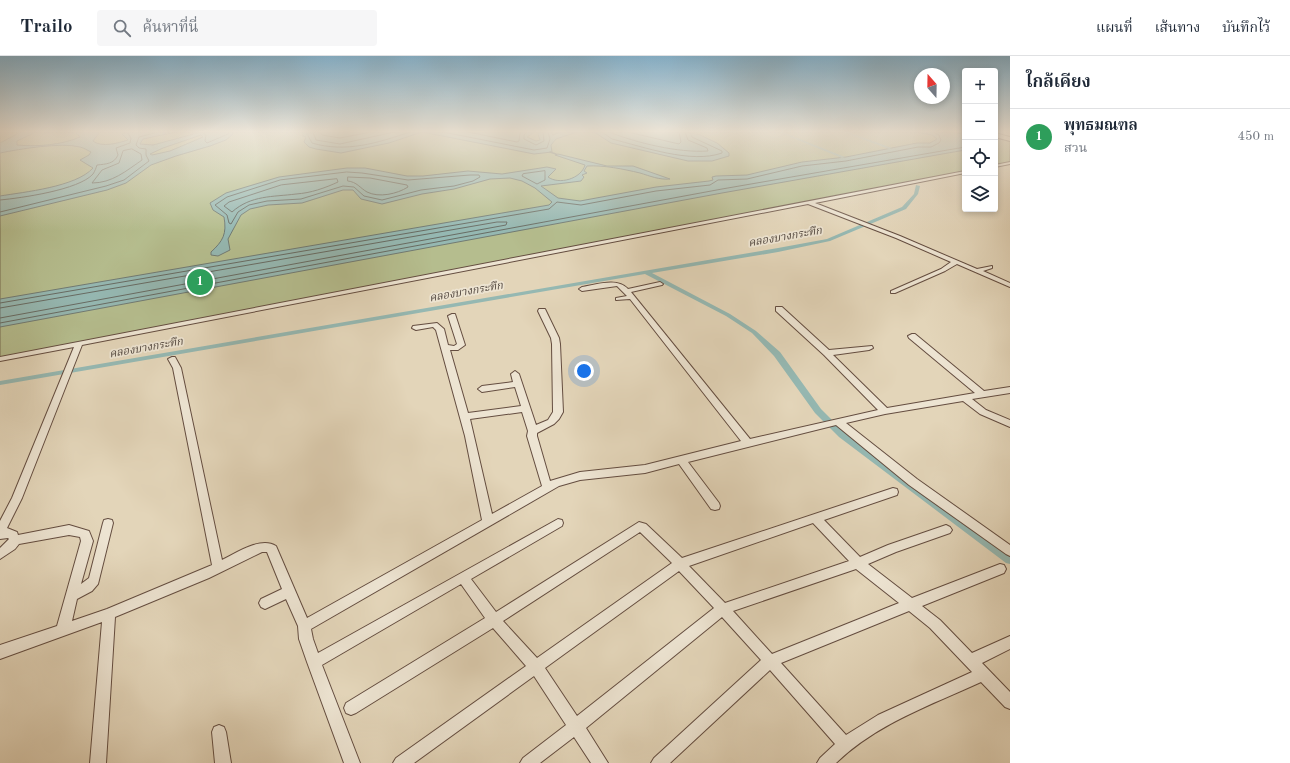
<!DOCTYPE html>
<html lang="th">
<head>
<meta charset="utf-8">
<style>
	body { margin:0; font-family:"Old Standard TT","Noto Serif Thai",serif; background:#f6f6f7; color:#1f2937 }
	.controls { position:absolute; right:12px; top:12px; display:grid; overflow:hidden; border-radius:4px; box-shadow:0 2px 6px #0003 }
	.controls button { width:36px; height:36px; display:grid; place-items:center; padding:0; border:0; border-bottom:1px solid #e0e1e3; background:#fff; color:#1f2937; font:20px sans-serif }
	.compass { position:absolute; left:914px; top:12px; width:36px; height:36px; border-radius:50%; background:#fff; box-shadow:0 2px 6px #0003; rotate:340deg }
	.you { position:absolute; left:584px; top:315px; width:14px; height:14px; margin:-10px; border:3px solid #fff; border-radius:50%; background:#1a73e8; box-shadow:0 0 0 6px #1a73e833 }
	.badge { display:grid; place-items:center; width:26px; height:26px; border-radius:50%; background:#ea580c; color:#fff; font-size:13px; font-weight:700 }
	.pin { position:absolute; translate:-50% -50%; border:2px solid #fff; box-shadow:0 1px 4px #0006 }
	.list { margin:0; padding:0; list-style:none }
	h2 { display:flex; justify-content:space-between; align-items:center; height:52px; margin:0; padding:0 16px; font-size:17px }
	h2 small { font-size:13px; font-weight:400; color:#747a83 }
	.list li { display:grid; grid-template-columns:26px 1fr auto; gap:12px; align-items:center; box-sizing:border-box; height:56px; padding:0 16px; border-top:1px solid #e0e1e3 }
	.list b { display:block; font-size:15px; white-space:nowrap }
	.list p { margin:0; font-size:13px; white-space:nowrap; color:#747a83 }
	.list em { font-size:13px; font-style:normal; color:#747a83 }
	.icon { flex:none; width:22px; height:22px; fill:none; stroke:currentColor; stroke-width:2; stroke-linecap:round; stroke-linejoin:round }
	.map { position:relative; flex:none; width:1010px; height:707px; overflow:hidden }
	header { display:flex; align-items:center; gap:24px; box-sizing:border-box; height:56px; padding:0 20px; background:#fff; border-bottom:1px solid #e0e1e3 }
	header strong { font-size:19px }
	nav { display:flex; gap:22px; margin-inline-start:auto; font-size:14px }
	.search { width:280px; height:36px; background:#f6f6f7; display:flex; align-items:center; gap:10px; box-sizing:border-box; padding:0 14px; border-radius:4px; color:#747a83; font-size:15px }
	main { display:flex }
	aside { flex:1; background:#fff }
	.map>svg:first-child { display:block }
	.green { fill:#b5bd8e; stroke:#786e52 }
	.water { fill:#95b8b2; stroke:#717b74; fill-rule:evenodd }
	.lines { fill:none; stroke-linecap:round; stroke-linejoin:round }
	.shore { stroke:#686c64; stroke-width:1 }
	.stream { stroke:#717b74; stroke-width:1.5 }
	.canal { fill:#95b8b2; fill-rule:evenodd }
	.minor-casing { stroke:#644d40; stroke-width:2 }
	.major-casing { stroke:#3a2017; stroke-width:2 }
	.minor { fill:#ede4d2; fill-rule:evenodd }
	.major { fill:#e3d5b9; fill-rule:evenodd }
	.labels { text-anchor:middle; stroke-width:3.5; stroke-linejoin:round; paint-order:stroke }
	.far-water-label { font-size:11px; font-style:italic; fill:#51463e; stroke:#ede4d2 }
</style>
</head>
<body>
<header>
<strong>Trailo</strong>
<div class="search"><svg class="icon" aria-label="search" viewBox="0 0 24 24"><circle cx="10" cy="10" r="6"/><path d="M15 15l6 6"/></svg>ค้นหาที่นี่</div>
<nav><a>แผนที่</a><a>เส้นทาง</a><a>บันทึกไว้</a></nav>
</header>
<main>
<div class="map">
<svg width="1010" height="707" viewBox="0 0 1010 707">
	<rect width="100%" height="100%" fill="#e3d5b9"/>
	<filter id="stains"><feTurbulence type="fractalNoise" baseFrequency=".005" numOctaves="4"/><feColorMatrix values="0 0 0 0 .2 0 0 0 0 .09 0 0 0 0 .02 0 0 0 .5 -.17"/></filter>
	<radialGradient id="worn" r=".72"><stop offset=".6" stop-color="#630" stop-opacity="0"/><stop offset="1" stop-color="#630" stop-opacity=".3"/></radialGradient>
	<!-- green -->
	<path class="green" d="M0 76H965V115L0 304Z
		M995 81 1010 85V106L995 109Z"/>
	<!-- water -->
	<path class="water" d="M17 76H36L17 85V89C38 91 61 89 80 81L75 76H97L99 77 93 85C102 92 118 87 128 84L122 78 127 76H176L143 83 140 88 153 89 201 76H232L233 78 226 84 210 90 176 100 151 109 126 127 107 134 0 160V140C24 136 76 131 93 112L80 104 89 99 91 96C87 94 84 92 80 91 61 86 20 93 0 97V87L17 78ZM201 79 203 81 170 95 152 99 150 98 163 92Z
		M303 76H535L527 81 536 85 540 84 538 78 540 76H551L553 79 559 76H577L556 83 551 89 552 96 534 98 422 76 389 87 341 97 316 93 309 91 304 86 306 81 303 80Z
		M594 76H686L700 79 717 87 729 97V100L712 105H688L611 87Z
		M916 76H955L965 79V94L722 137 0 271V243L549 149 552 146 535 132 522 125 510 122 490 123 454 133 422 138 382 148 361 143 353 134H343L302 147 268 149 250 153 241 159 228 183 230 194 218 200 211 199V196C223 185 227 178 224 161L213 154 210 147 226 137 279 121 347 112H365L407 120H423L468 115 502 118 547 111 556 113 548 121C559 129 581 123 585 109L555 99 558 98 607 110H633L670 123C659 124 650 120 640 117 623 113 604 109 587 110L584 115 587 117 582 119 584 121 581 125 541 130 558 142 580 145 656 131 709 125 713 124 712 121 716 120 747 119 802 106 846 101 917 87H930L937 83 932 79Z"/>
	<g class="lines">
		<!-- shore -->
		<path class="shore" d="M202 76 206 79 205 85 207 87 228 78V76
			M306 76 312 87C346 97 377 87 410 76
			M313 76 316 84 340 88 394 76
			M320 76 322 79 340 82 371 76
			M443 76 534 94 547 92 550 83 548 76
			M468 76 517 86 519 85 520 76
			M527 76 524 79V83L536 89 544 85 543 76
			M602 76 612 83C644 91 691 108 722 97V95L692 81 690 76
			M609 76C637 87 678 97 708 95L707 92 688 84 685 76
			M628 76 679 88 681 86 679 76
			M132 93 141 98 142 104C126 115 112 127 92 127L102 114 119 107 123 95Z
			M545 115V124L537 128 522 120 523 118Z
			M347 116 362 117 408 124 470 119H479L480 121 473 125 454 130 421 134 382 144 364 140 354 131 343 130 301 143 267 145 249 149 238 156 231 168 229 167 227 159 215 149 227 141 280 124Z
			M348 121 370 122 407 129 408 131C397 138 379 142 367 136 360 132 357 126 348 125Z
			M337 123 338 126C325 132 311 137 296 138 273 141 251 139 232 156L224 150 229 146 281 129Z
			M0 144C21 142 79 134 93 118 95 115 96 112 97 109 106 108 114 108 118 99L116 92 130 87 131 82 127 76
			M0 156 106 130 124 124 149 105 146 99V93L139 92 136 89 139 81 158 76
			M0 247 549 153 557 146 581 149 656 135 710 129 718 124 747 123 802 110 846 105 918 91H931L939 87 941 84 939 79 933 76
			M0 252 497 166H507L506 169 0 262
			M0 267 722 133 965 91"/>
		<!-- stream -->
		<path class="stream" d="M550 96 556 98"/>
		<!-- canal -->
		<path class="canal" d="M778 76H782L845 101 842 102Z
			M843 76H848L892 92 889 93Z
			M916 129 920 130 918 138 906 153 830 185 778 196 652 217 730 258 756 275 780 296 821 353 845 377 1010 498V508L1006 507 839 381 815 357 774 300 752 277 726 260 645 218 0 329V325L778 192 827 183 902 151 914 138Z"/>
		<defs>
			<path id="minor" d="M1010 106V108L995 111V109Z
				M965 115V117L815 147 900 180 977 213 992 210V212L983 215 1010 227V231L957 208 945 215 895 237H891V235L941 213 951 206 896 182 808 148 82 289 22 442 7 472 17 476 18 479 69 469 89 475 93 485 81 528 89 522 103 467 104 464 108 463 112 464 113 467 98 528 92 535 77 543 72 565 107 553 212 509 173 312 168 303 172 301H175L181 312 222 504C236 497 261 480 276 490L307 562 482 464 465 380 436 274 433 271 416 274 412 272 413 270 437 267 444 273 448 289 454 290 457 288 448 260 452 258H455L465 289 458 294H450L468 357 521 350 515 331 482 336 478 333 482 330 513 326 511 318 515 315 519 318 536 369 548 364 553 356 552 288 551 282 538 255 539 253H545L559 282 560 288 563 356 559 363 554 368 537 377V380L550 425 580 416 645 409 741 385 630 243 616 244V242L627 240 617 230 582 235 579 233 582 231C596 229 617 221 628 233L660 226 663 228 662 229 631 236 750 383 878 354 824 299 776 255V251H782L829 294 872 290 873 292 869 294 833 299 887 352 975 337 909 282 908 280 912 278H915L984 335 1010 331V337L972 343 986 354 1010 364V371L980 358 963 345 885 358 846 367 917 423 1010 489V500L1006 498 909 429 836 369 688 406 719 447 720 450 719 453 715 454 711 453 679 408 645 417 580 424 559 430 311 573 313 583 318 597 558 463 562 464 563 467 562 470 471 523 496 556 639 466 646 468 682 502 893 432 897 433 898 436 897 439 824 464 860 501 888 489 946 469 950 471 952 474 950 477 896 496 868 508 912 542 1000 508 1004 509 1006 513 1004 517 922 550 940 564 972 597 1010 580V593L982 607 1010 636V653L1005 651 981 626C931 649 876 668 836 707H817L820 702 835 688 770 614 670 707H651L654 702 761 604 722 561 586 672 608 707H591L574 681 540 707H520L523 702 566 669 534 620 414 707H393L396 702 526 610 493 572 356 657 351 659 346 657 344 652 346 647 485 562 461 528 322 609 360 707H344L307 606 299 583 298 570 286 543 265 553 261 551 259 547 261 543 282 533 267 496H262L209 522 115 561 106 707H90L102 566 0 603V589L57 570 81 485 80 481 69 479 19 488 15 493 0 503V492L9 483 8 482 0 483V465L12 442 74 291 0 305V301ZM522 356 528 375 527 380 542 430 492 458 470 363ZM813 467 849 505 725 547 689 510ZM640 476 672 507 537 602 503 565ZM856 513 899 547 772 598 733 555ZM679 515 714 552 577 660 545 612ZM909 555 930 572 972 616 878 659 846 679 781 607Z
				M219 669 224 671 226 676 231 707H215L212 676 214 671Z"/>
			<path id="major" d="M995 77 1010 81V85L995 81Z"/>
		</defs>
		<!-- minor casing -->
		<use href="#minor" class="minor-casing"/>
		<!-- major casing -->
		<use href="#major" class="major-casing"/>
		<!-- minor -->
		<use href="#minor" class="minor"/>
		<!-- major -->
		<use href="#major" class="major"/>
	</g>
	<!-- sky -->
	<linearGradient id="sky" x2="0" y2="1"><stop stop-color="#87b6d2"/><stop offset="0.43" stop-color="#f2ece0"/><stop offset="1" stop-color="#f2ece0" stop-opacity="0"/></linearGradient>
	<rect width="1010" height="175" fill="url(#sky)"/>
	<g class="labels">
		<!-- far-water labels -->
		<g class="far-water-label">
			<text transform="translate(785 180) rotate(-10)" y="4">คลองบางกระทึก</text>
			<text transform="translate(466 235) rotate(-10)" y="4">คลองบางกระทึก</text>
			<text transform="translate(146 291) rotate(-10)" y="4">คลองบางกระทึก</text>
		</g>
	</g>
	<rect width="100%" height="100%" filter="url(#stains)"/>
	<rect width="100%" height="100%" fill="url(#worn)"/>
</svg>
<div class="controls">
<button>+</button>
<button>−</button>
<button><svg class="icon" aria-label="locate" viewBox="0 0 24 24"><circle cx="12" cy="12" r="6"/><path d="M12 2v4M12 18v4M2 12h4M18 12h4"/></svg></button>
<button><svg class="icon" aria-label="layers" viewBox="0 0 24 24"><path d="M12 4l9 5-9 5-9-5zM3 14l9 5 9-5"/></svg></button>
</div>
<svg class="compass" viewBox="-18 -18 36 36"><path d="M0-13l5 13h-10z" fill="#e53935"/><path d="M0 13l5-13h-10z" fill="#747a83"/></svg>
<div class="you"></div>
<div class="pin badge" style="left:200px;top:226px;background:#2e9e5b">1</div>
</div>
<aside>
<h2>ใกล้เคียง<small></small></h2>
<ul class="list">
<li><span class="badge" style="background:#2e9e5b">1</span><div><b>พุทธมณฑล</b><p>สวน</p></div><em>450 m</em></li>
</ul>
</aside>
</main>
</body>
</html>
